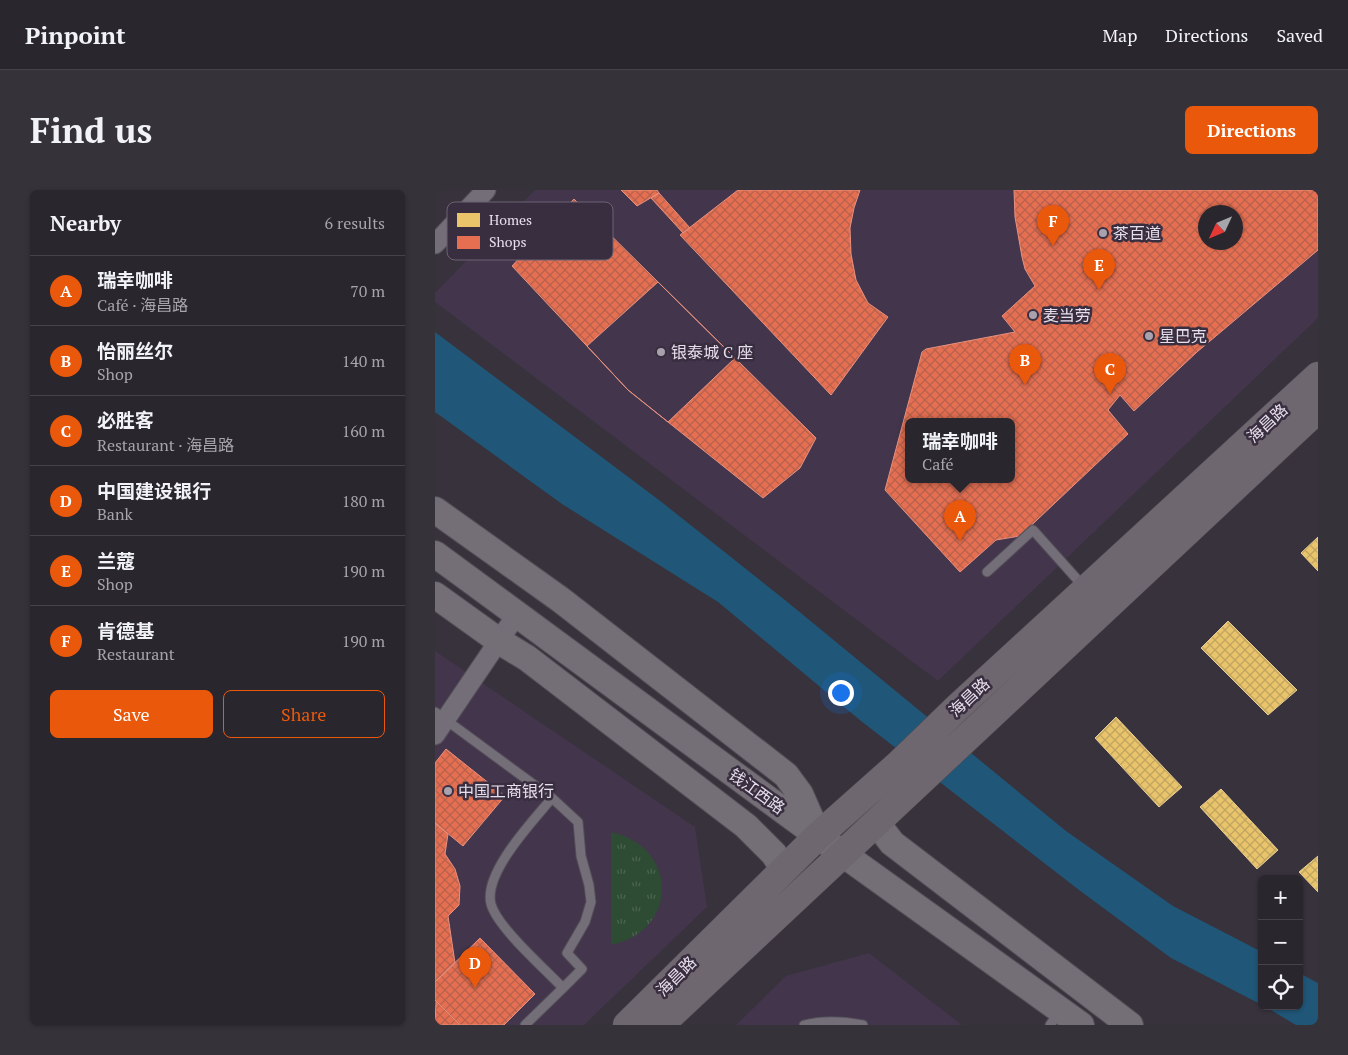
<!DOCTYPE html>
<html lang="en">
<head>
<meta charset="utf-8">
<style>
	body { margin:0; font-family:"PT Serif","Noto Sans SC",serif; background:#353239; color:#f1f3f6 }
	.controls { position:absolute; right:15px; bottom:15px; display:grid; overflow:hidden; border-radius:8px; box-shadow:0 1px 4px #0004 }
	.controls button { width:45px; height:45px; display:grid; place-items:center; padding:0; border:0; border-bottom:1px solid #454349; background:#29262d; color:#f1f3f6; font:25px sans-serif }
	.compass { position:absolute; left:763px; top:15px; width:45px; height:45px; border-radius:50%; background:#29262d; box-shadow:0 1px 4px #0004; rotate:226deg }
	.you { position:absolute; left:405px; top:502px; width:18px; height:18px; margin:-12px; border:4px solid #fff; border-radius:50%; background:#1a73e8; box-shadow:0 0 0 8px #1a73e833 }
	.badge { display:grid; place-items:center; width:32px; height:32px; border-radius:50%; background:#ea580c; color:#fff; font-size:16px; font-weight:700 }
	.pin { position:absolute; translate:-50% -41px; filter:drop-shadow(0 1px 2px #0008) }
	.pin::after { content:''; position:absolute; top:26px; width:18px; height:15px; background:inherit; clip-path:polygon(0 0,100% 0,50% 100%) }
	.popup { position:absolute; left:470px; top:228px; width:110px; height:65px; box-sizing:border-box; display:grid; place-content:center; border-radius:8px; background:#29262d; filter:drop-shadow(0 1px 4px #0005); font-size:16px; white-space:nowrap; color:#a5a5aa }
	.popup b { font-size:19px; color:#f1f3f6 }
	.popup::after { content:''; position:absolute; left:50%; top:100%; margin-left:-10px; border:10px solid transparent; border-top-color:#29262d }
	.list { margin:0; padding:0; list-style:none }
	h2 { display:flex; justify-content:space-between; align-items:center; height:65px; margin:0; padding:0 20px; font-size:21px }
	h2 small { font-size:16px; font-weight:400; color:#a5a5aa }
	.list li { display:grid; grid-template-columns:32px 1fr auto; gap:15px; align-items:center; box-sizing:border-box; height:70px; padding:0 20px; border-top:1px solid #454349 }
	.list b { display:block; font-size:19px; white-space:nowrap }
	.list p { margin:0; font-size:16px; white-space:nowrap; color:#a5a5aa }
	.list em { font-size:16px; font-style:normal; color:#a5a5aa }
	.actions { display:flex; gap:10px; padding:15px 20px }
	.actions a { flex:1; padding:11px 0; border:1px solid #ea580c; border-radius:8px; text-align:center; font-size:18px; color:#ea580c }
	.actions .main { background:#ea580c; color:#fff }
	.icon { flex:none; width:28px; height:28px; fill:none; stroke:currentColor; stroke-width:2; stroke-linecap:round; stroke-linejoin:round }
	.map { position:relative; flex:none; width:883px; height:835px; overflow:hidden; border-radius:8px }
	header { display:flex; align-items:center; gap:30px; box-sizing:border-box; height:70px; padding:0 25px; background:#29262d; border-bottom:1px solid #454349 }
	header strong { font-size:24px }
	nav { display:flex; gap:28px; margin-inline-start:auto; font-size:18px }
	.intro { display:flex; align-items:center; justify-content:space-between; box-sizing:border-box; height:120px; padding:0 30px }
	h1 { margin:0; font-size:35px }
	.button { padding:12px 22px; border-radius:8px; background:#ea580c; color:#fff; font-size:18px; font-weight:700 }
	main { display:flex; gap:30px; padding:0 30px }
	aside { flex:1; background:#29262d; border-radius:8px; box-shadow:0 1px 4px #0004 }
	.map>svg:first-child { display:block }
	.built { fill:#42354c; fill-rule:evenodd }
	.grass { fill:url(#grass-tufts) }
	.water { fill:#205677 }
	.homes { fill:url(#homes-cross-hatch); stroke:#e8cc91 }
	.shops { fill:url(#shops-cross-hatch); stroke:#e7917f; fill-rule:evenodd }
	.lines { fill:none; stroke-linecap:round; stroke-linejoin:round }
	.lane-casing { stroke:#534e57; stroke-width:11 }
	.street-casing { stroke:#534e57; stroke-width:21 }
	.secondary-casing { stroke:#534e57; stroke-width:28 }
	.primary-casing { stroke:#534e57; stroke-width:29 }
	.lane { stroke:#736e77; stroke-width:9 }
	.street { stroke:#736e77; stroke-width:19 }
	.secondary { stroke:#746e76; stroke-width:26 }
	.primary { stroke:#6f676f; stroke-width:28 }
	.poi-dot { fill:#a9a2ae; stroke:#382e40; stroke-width:2 }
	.labels { text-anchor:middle; stroke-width:5; stroke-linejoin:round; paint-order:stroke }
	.poi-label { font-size:16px; fill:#e6dfeb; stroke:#382e40; text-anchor:start }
	.street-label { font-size:16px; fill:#e6dfeb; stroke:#382e40 }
	.key { fill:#382e40; stroke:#6c6373; stroke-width:1 }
	.key-label { font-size:14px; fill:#e6dfeb }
</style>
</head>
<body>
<header>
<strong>Pinpoint</strong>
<nav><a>Map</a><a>Directions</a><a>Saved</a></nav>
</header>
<div class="intro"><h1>Find us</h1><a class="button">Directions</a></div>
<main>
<aside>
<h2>Nearby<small>6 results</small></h2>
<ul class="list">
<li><span class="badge">A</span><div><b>瑞幸咖啡</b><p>Café · 海昌路</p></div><em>70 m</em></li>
<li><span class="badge">B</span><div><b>怡丽丝尔</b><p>Shop</p></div><em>140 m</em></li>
<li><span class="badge">C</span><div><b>必胜客</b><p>Restaurant · 海昌路</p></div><em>160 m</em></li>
<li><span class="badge">D</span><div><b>中国建设银行</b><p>Bank</p></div><em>180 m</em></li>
<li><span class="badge">E</span><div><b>兰蔻</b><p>Shop</p></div><em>190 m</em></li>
<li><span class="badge">F</span><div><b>肯德基</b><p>Restaurant</p></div><em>190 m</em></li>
</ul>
<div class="actions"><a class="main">Save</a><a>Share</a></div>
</aside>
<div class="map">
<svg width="883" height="835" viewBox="0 0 883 835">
	<defs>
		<pattern id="grass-tufts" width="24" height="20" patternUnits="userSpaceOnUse" patternTransform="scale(1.25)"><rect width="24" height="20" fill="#2e4b33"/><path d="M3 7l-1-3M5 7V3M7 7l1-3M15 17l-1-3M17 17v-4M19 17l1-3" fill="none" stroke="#4c6451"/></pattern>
		<pattern id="homes-cross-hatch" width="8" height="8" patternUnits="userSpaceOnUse" patternTransform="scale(1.25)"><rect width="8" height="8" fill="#e9c46a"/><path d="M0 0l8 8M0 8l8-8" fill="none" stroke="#c0a461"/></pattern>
		<pattern id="shops-cross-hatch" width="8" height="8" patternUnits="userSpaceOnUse" patternTransform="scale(1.25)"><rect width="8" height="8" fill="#e76f51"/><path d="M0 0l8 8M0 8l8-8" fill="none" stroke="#b6624e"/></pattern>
	</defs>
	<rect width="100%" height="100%" fill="#37323c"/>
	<!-- built -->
	<path class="built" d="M100 0H883V128L503 491 0 112V103ZM771 22H801V52H771ZM474 232H576V290H474Z
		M0 461 260 637 272 717 149 835H0Z
		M434 763 527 835H301L351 786Z"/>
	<!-- grass -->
	<path class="grass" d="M176 642C244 657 244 741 176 755Z"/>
	<!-- water -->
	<path class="water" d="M0 142 224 310 350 410 631 641 738 716 827 762V815L736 768 644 700 426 531 283 412 127 314 0 222Z
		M864 783 883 793V835H861L829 816H864Z"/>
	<!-- homes -->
	<path class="homes" d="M883 347V381L866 363Z
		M793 431 862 500 833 525 766 458Z
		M681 527 747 597 724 617 660 548Z
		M786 599 843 660 822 679 765 617Z
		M883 666V702L864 682Z"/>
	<!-- shops -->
	<path class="shops" d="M186 0H222L224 3 202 16Z
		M303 0H425L419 18 415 38 416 64 421 90 433 113 453 127 396 205 245 45Z
		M579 0H883V60L762 162 699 221 685 205 673 220 693 244 585 346 561 350 525 382 450 300 487 162 491 159 580 142 567 126 600 96 590 79 587 67 580 27ZM771 22H801V52H771ZM474 232H576V290H474Z
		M224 3 255 38 248 43 216 8Z
		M139 9 381 248 365 278 328 308 193 200 77 76Z
		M223 92 300 168 233 232 193 200 152 156Z
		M11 559 70 606 28 656 0 633V573Z
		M0 633 13 644 10 664 20 679 25 696 24 715 13 726 20 773 0 792Z
		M45 748 100 804 69 835H25L0 810V792Z
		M1 811 25 835H0Z"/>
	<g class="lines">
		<defs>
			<path id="lane" d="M28 25 52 49
				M552 382 598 340 649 397
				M0 522 117 608C98 631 48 683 56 714 62 737 110 779 128 798L90 835
				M117 608 143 632 146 666 154 695 156 712 150 732 132 763 147 779 128 798
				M369 835C389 830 408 831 428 835
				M615 835 624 822"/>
			<path id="street" d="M0 54 51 0
				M0 545 82 424"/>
			<path id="secondary" d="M0 320 126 410 351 585 365 604 383 645
				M0 364 383 646 646 835
				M0 405 64 451 92 468 311 636 339 664 349 680
				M441 632 457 653 695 835"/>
			<path id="primary" d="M192 835 383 646 464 574 523 517 883 186
				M225 835 883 219"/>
		</defs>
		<!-- lane casing -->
		<use href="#lane" class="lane-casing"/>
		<!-- street casing -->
		<use href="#street" class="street-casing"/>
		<!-- secondary casing -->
		<use href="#secondary" class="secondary-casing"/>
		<!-- primary casing -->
		<use href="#primary" class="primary-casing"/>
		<!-- lane -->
		<use href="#lane" class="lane"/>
		<!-- street -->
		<use href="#street" class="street"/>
		<!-- secondary -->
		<use href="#secondary" class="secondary"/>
		<!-- primary -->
		<use href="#primary" class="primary"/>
	</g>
	<!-- markers -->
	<g class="poi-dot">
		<circle cx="668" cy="43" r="5"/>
		<circle cx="598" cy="125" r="5"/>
		<circle cx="714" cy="146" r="5"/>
		<circle cx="226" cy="162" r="5"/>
		<circle cx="13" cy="601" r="5"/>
	</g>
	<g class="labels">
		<!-- poi labels -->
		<g class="poi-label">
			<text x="678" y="49">茶百道</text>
			<text x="608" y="131">麦当劳</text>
			<text x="724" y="152">星巴克</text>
			<text x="236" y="168">银泰城 C 座</text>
			<text x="23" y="607">中国工商银行</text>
		</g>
		<!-- street labels -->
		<g class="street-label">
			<text transform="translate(832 233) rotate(-43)" y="6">海昌路</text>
			<text transform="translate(534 507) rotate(-43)" y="6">海昌路</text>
			<text transform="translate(322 601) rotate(36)" y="6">钱江西路</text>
			<text transform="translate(241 786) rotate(-45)" y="6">海昌路</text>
		</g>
	</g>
	<!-- legend -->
	<rect x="12" y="12" width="166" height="58" rx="8" class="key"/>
	<rect x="22" y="23" width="23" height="14" fill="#e9c46a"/>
	<rect x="22" y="46" width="23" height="13" fill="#e76f51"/>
	<g class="key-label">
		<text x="54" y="35">Homes</text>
		<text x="54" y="57">Shops</text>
	</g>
</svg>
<div class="controls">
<button>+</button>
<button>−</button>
<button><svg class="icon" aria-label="locate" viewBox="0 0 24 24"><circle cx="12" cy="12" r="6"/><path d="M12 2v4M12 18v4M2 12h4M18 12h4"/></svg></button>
</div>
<svg class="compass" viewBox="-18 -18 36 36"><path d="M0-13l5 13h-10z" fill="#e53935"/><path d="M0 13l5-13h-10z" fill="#a5a5aa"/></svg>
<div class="you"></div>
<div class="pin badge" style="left:525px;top:351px">A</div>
<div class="popup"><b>瑞幸咖啡</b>Café</div>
<div class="pin badge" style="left:590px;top:195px">B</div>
<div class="pin badge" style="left:675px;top:204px">C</div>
<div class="pin badge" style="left:40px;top:798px">D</div>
<div class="pin badge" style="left:664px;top:100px">E</div>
<div class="pin badge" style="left:618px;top:56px">F</div>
</div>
</main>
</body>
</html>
